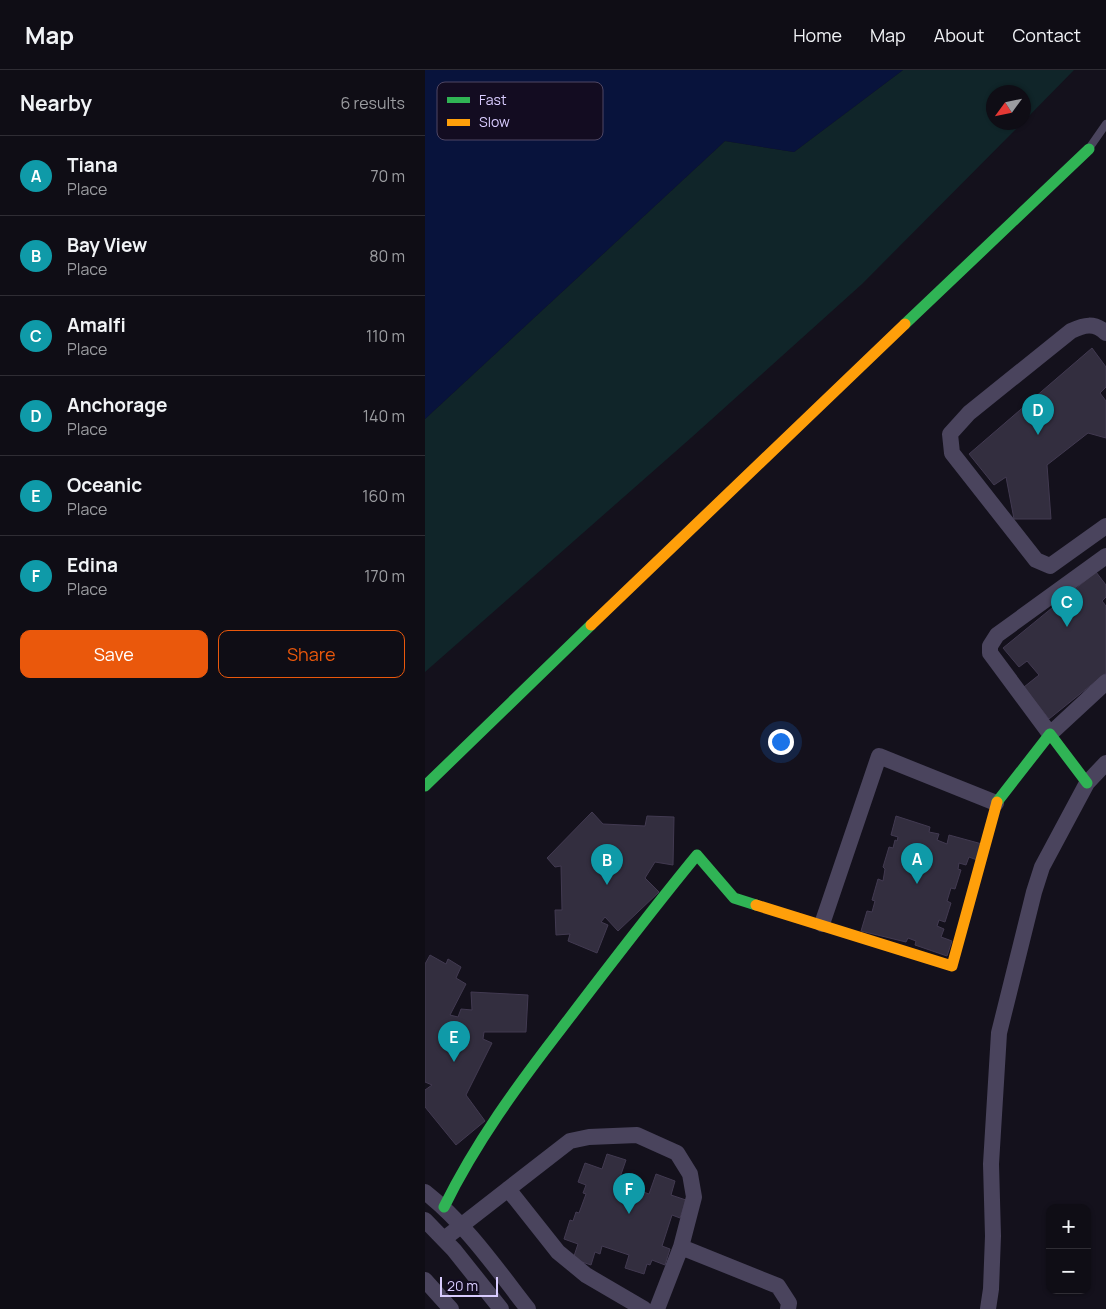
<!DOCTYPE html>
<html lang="en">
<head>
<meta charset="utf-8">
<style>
	body { margin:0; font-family:Manrope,sans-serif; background:#1d1b22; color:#f1f3f6 }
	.controls { position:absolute; right:15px; bottom:15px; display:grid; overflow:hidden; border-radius:10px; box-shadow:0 1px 4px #0004 }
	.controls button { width:45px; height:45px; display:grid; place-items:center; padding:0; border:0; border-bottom:1px solid #2f2d34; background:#0f0d15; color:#f1f3f6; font:25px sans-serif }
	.compass { position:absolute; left:561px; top:15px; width:45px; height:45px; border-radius:50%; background:#0f0d15; box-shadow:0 1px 4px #0004; rotate:237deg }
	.scale { position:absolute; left:15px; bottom:12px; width:58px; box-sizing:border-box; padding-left:5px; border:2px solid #d9ccff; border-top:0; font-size:14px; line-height:18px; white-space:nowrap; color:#d9ccff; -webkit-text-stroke:4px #130c21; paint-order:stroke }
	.you { position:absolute; left:355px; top:671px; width:18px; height:18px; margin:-12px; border:4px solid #fff; border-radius:50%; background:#1a73e8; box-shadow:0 0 0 8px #1a73e833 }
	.badge { display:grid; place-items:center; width:32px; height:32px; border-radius:50%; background:#ea580c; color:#fff; font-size:16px; font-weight:700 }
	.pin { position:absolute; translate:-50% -41px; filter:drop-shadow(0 1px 2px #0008) }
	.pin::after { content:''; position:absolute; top:26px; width:18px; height:15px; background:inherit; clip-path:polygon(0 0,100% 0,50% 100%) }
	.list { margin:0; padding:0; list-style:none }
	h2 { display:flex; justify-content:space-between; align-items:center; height:65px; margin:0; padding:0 20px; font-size:21px }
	h2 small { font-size:16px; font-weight:400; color:#9b9ca0 }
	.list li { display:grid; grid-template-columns:32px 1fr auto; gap:15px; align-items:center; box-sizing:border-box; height:80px; padding:0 20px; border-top:1px solid #2f2d34 }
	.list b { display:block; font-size:19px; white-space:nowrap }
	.list p { margin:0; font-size:16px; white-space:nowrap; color:#9b9ca0 }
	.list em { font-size:16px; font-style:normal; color:#9b9ca0 }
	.actions { display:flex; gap:10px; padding:15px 20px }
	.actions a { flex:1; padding:11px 0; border:1px solid #ea580c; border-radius:10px; text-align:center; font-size:18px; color:#ea580c }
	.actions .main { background:#ea580c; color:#fff }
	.map { position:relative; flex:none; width:681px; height:1239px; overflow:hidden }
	header { display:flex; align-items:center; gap:30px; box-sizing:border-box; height:70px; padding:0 25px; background:#0f0d15; border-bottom:1px solid #2f2d34 }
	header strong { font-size:24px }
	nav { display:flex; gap:28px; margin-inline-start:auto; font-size:18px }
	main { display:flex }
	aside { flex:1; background:#0f0d15 }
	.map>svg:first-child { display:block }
	.green { fill:#102529 }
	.water { fill:#08133c }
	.building { fill:#332e3f; stroke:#423a51 }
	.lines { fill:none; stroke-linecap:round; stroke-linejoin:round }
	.lane { stroke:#4a445d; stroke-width:8 }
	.street { stroke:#4a445d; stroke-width:16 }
	.fast { stroke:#30b455; stroke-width:11 }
	.slow { stroke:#ff9f0a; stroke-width:11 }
	.key { fill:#130c21; stroke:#4e4664; stroke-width:1 }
	.key-label { font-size:14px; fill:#d9ccff }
</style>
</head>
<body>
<header>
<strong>Map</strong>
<nav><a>Home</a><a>Map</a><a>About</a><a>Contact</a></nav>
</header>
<main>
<aside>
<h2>Nearby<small>6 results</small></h2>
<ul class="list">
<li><span class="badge" style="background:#0f9aa8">A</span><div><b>Tiana</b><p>Place</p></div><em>70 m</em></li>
<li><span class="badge" style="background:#0f9aa8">B</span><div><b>Bay View</b><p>Place</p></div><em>80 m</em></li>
<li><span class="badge" style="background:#0f9aa8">C</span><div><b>Amalfi</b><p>Place</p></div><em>110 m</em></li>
<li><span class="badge" style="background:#0f9aa8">D</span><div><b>Anchorage</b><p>Place</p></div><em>140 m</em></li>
<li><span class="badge" style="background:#0f9aa8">E</span><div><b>Oceanic</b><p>Place</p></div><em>160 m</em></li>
<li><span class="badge" style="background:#0f9aa8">F</span><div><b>Edina</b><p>Place</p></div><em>170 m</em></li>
</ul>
<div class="actions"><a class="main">Save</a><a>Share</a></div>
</aside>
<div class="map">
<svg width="681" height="1239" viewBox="0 0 681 1239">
	<rect width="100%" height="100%" fill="#14111c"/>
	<!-- green -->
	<path class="green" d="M478 0H649L599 51 598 22H568V52L597 53 437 214 267 367 0 602V349L300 71 369 82Z"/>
	<!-- water -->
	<path class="water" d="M0 0H478L369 82 300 71 0 349Z"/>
	<!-- building -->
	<path class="building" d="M667 278 681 297V317L675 323 681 331V368L663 363 622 395 626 449H589L581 407 569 415 544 384Z
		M671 502 681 515V527L677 531 681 536V603L624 649 599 617 614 605 602 591 594 597 578 578Z
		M167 742 178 754 220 756 222 746 249 747 248 795 230 792 220 808 234 822 193 861 180 847 176 852 183 855 172 883 143 871 145 864 131 865 130 840H137L136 796 130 797 122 788Z
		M471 746 505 757 504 762 514 764 512 770 522 774 524 765 557 774 552 790 544 787 541 795 534 793 533 799 536 800 530 819 526 818 522 831 526 833 520 852 514 850 512 856 519 859 516 867 527 871 522 886 490 875 491 871 483 868 481 872 436 861 442 841 447 842 450 831 447 830 453 809 458 811 460 799 458 797 464 777 468 778 470 770 472 771 473 767 466 765Z
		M5 885 21 894 23 889 36 897 31 908 41 914 25 945 33 947 36 939 47 940 46 922 103 925 101 962H59L58 969 67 973 41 1025 60 1051 31 1075 0 1037V1020L7 1015 0 1012V894Z
		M182 1084 201 1090 193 1113 224 1124 231 1104 250 1111 246 1125 261 1130 255 1148 247 1145 237 1176 245 1179 240 1195 227 1190 225 1195 222 1194 219 1204 200 1198 204 1185 177 1176 175 1184 170 1182 166 1195 148 1189 153 1174 139 1169 145 1150 148 1151 151 1142 154 1143 161 1124 158 1123 161 1115 153 1112 160 1093 177 1099Z"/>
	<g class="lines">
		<!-- lane -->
		<path class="lane" d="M665 77 681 54"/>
		<!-- street -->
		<path class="street" d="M681 263C669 252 659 255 646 261L544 343 525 364 527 383 611 490 625 496 681 456
			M681 486 572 565 565 576V583L625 664 681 612
			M397 854 454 686 571 733
			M83 1119 133 1182 161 1205 219 1239
			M0 1122C41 1154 71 1198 103 1239
			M0 1150 29 1180 76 1239
			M19 1169 145 1071 164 1067 212 1065 252 1083 265 1104 269 1127 256 1177 232 1239
			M256 1177 353 1216 364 1233 363 1239
			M0 1210 26 1239
			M563 1239 566 1219 568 1166 566 1094 574 963 609 822 617 797 662 713 681 693"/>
		<!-- fast -->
		<path class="fast" d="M480 254 664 79
			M0 716 166 555
			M572 732 625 664 662 713
			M19 1137C51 1072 92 1016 136 959 181 900 225 842 272 785L309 828 331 835"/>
		<!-- slow -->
		<path class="slow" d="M166 555 480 254
			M331 835 527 896 572 732"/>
	</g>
	<!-- legend -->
	<rect x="12" y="12" width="166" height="58" rx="8" class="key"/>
	<rect x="22" y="27" width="23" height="6" fill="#30b455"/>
	<rect x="22" y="49" width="23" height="7" fill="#ff9f0a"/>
	<g class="key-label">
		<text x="54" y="35">Fast</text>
		<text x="54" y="57">Slow</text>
	</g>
</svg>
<div class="controls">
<button>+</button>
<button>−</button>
</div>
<svg class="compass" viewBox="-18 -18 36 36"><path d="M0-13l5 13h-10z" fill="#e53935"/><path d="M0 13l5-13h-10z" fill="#9b9ca0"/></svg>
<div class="scale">20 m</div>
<div class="you"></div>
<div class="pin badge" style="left:492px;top:814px;background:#0f9aa8">A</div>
<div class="pin badge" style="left:182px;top:815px;background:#0f9aa8">B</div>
<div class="pin badge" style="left:642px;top:557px;background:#0f9aa8">C</div>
<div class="pin badge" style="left:613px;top:365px;background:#0f9aa8">D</div>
<div class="pin badge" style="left:29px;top:992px;background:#0f9aa8">E</div>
<div class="pin badge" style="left:204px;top:1144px;background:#0f9aa8">F</div>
</div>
</main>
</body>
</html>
